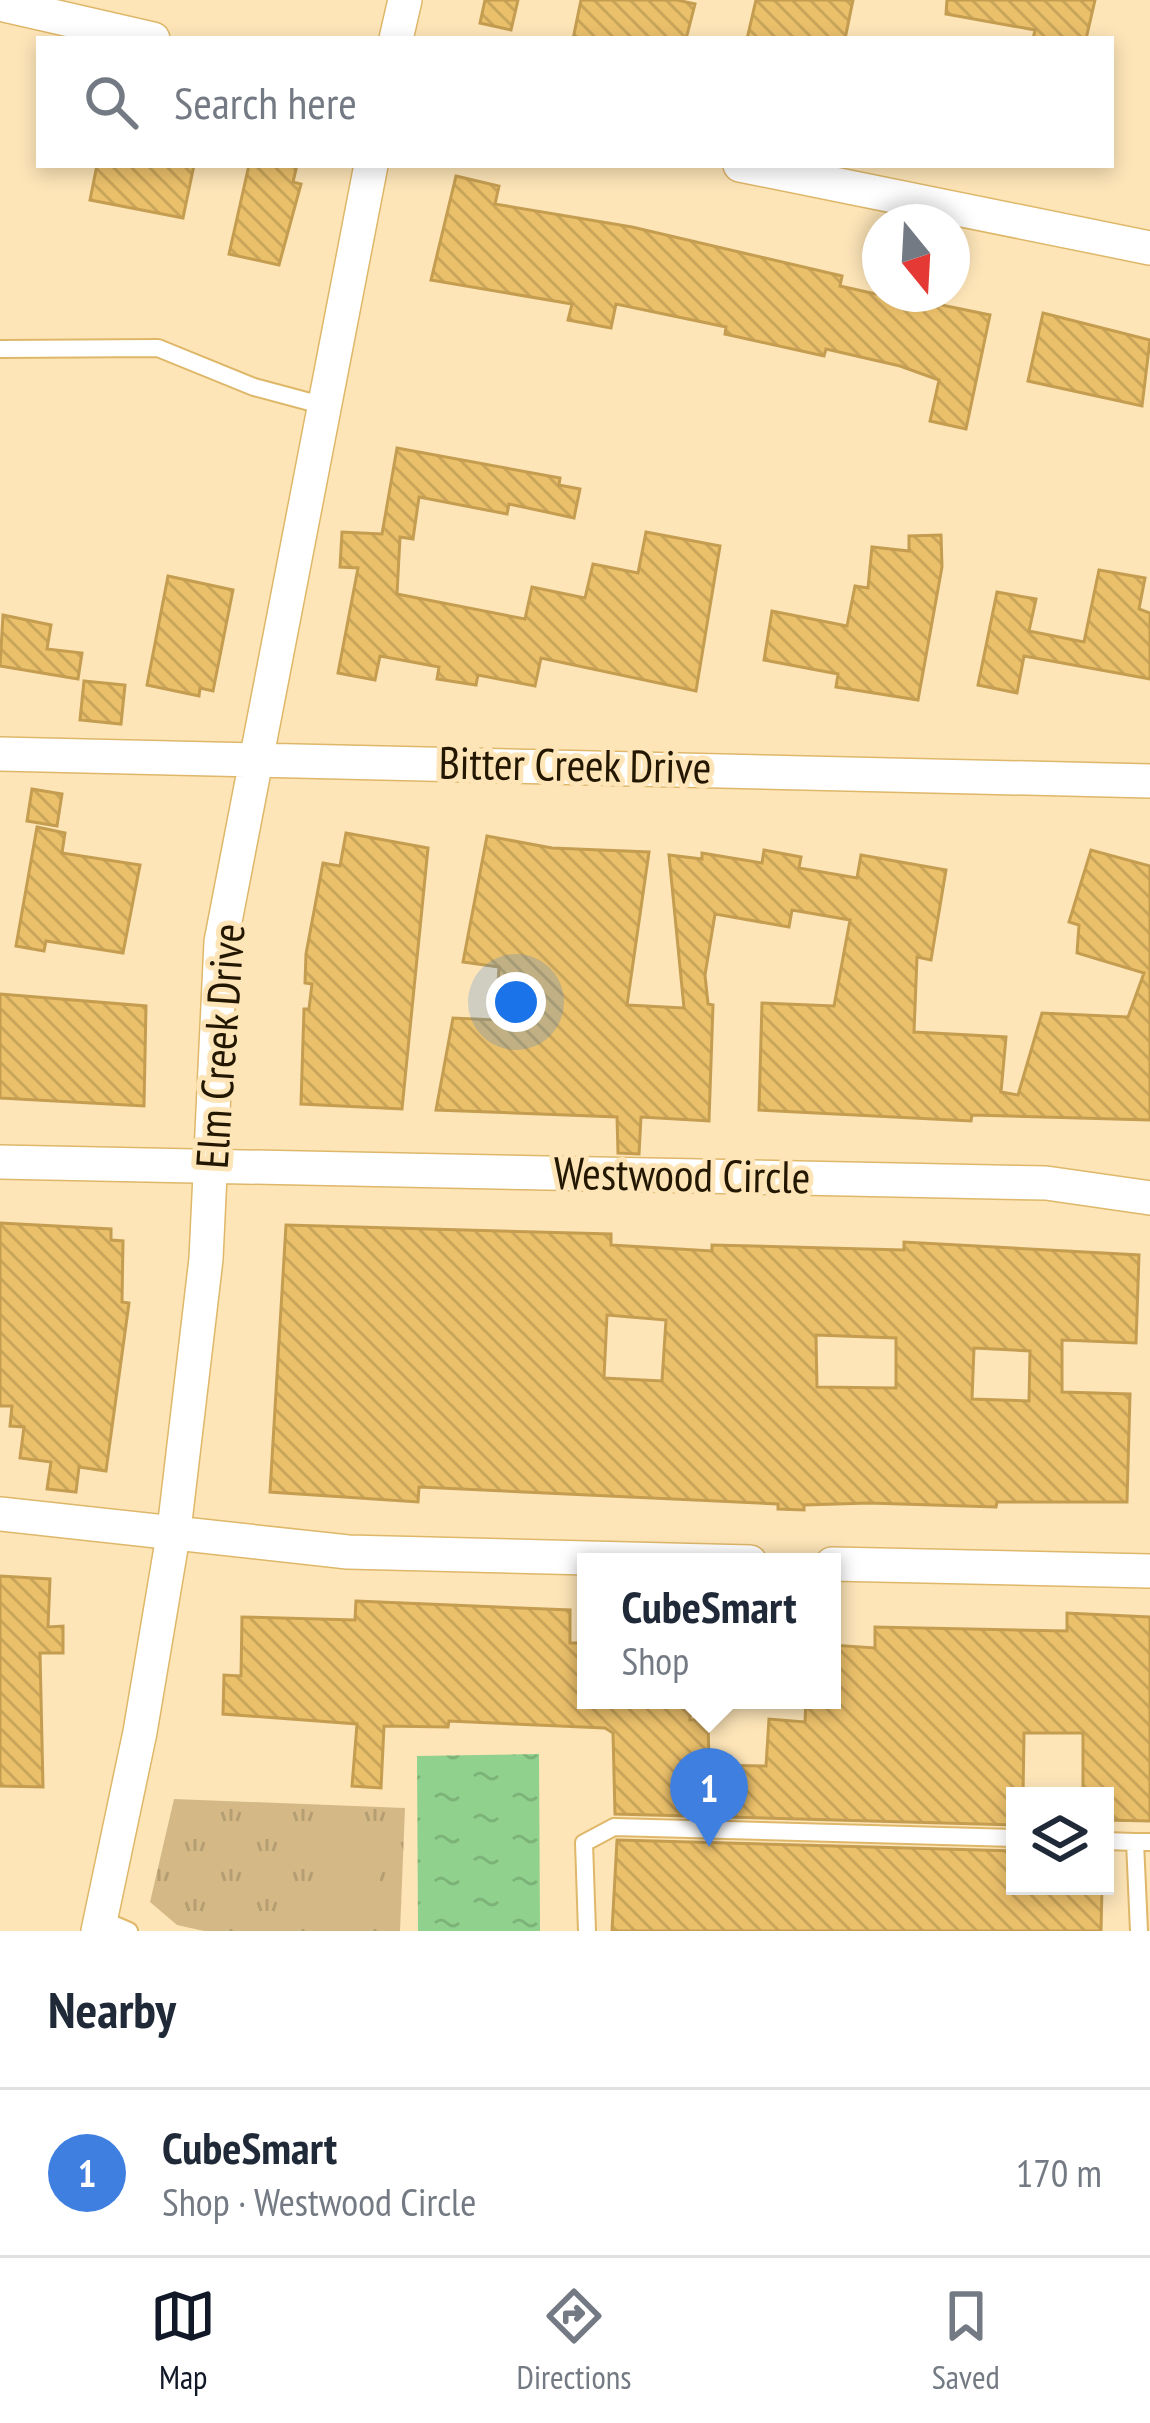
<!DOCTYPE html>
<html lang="en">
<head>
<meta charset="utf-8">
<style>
	body { margin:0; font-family:"PT Sans Narrow",sans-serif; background:#f2f2f3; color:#1f2937 }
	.controls { position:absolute; right:36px; bottom:36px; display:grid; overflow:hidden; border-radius:0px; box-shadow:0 6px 18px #0003 }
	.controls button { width:108px; height:108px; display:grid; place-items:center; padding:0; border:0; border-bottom:3px solid #e0e1e3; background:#fff; color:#1f2937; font:60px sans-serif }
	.compass { position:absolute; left:862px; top:204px; width:108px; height:108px; border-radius:50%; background:#fff; box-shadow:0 6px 18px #0003; rotate:162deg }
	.you { position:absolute; left:516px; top:1002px; width:42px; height:42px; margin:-30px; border:9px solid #fff; border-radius:50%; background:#1a73e8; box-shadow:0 0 0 18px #1a73e833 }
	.badge { display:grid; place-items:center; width:78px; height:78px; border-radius:50%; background:#111827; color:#fff; font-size:39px; font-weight:700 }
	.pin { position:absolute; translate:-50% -99px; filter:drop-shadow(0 3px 6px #0008) }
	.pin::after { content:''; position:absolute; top:63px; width:42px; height:36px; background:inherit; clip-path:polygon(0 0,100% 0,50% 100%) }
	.popup { position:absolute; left:577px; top:1553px; width:264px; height:156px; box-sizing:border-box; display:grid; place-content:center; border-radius:0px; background:#fff; filter:drop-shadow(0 3px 9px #0005); font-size:39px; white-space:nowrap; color:#747a83 }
	.popup b { font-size:45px; color:#1f2937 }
	.popup::after { content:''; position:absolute; left:50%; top:100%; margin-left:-24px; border:24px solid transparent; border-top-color:#fff }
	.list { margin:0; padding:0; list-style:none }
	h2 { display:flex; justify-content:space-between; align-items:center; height:156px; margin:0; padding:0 48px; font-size:51px }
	h2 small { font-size:39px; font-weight:400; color:#747a83 }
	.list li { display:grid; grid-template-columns:78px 1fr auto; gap:36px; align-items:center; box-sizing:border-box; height:168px; padding:0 48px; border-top:3px solid #e0e1e3 }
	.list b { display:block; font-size:45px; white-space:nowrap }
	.list p { margin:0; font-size:39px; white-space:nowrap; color:#747a83 }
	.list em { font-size:39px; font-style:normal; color:#747a83 }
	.icon { flex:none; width:66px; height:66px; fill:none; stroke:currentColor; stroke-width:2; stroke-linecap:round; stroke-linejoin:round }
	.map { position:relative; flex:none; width:1150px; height:1931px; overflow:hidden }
	.search { position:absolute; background:#fff; box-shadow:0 6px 18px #0003; left:36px; right:36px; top:36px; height:132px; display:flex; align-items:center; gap:30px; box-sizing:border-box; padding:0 42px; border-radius:0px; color:#747a83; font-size:45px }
	.sheet { height:324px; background:#fff }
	nav { display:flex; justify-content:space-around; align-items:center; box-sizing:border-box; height:168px; border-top:3px solid #e0e1e3; background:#fff; font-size:33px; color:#747a83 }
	nav a { display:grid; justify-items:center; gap:6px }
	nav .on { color:#111827 }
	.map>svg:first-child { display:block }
	.park { fill:url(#park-tufts) }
	.garden { fill:#d4b987 }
	.water { fill:url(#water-ripples) }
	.building { fill:url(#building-back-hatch); stroke:#c49d50; stroke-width:3; fill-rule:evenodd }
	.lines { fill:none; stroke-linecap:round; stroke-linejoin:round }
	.lane-casing { stroke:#deb769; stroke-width:20 }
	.street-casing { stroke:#deb769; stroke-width:36 }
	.lane { stroke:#fff; stroke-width:16 }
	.street { stroke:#fff; stroke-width:33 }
	.labels { text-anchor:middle; stroke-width:10; stroke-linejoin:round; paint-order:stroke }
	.street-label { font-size:45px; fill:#231701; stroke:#fde5b8 }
</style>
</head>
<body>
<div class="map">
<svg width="1150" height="1931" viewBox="0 0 1150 1931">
	<defs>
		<pattern id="park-tufts" width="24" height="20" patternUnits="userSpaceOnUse" patternTransform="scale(3)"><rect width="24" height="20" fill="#d4b987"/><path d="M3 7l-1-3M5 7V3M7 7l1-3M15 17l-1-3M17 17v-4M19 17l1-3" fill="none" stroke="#b69e73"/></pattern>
		<pattern id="water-ripples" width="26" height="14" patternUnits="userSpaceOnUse" patternTransform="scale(3)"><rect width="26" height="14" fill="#90d18d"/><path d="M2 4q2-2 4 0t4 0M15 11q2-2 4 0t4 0" fill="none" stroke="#7cb378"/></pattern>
		<pattern id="building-back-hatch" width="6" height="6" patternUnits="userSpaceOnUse" patternTransform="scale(3)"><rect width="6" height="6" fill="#ebc06b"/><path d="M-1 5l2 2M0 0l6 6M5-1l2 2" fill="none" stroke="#c9a45b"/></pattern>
	</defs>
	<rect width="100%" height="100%" fill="#fde5b8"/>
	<!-- park -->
	<path class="park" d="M174 1799 405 1808 400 1931H204L177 1925 150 1902Z"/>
	<!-- garden -->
	<path class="garden" d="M328 1819 388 1833 366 1924 306 1910Z"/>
	<!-- water -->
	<path class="water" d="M539 1754 540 1931H418L417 1756Z"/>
	<!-- building -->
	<path class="building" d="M485 0H518L511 30 480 23Z
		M581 0H677L695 4 686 39H573Z
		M756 0H853L845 39H747Z
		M947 0H1095L1086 39H1033L1035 30 946 14Z
		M97 165H194L183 218 90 200Z
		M249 165H297L293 182 301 184 279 265 229 254Z
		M456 176 499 186 495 204 632 227 842 276 840 286 876 294H934L932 303 990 315 966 429 930 421 939 380 900 366 826 349 824 356 725 334 726 327 616 304 611 328 568 320 572 304 431 280Z
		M1043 313 1150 340 1142 406 1028 381Z
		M397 448 560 478 559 485 580 489 574 518 509 504 507 514 419 497 413 539 400 537 397 594 525 619 532 587 585 598 593 564 638 573 646 532 720 546 696 691 541 658 535 686 478 675 476 685 437 679 439 667 380 656 375 680 338 673 358 568 340 567 342 532 382 534Z
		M941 535 942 567 918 700 836 687 838 674 764 660 772 611 847 626 855 586 868 588 872 547 909 551V536Z
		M1099 570 1145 578 1139 609 1150 613V679L1024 656 1017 693 978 685 997 592 1036 599 1029 631 1084 642Z
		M168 576 233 590 213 691 200 688 199 696 147 685Z
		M3 615 51 625 47 649 82 653 78 679 0 666Z
		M84 681 125 685 121 724 80 720Z
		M32 789 62 794 57 826 27 821Z
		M37 827 65 833 62 853 140 865 123 953 46 941 44 951 16 946Z
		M346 833 428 848 402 1109 301 1104 304 1009H309L312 984 305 983 306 954 323 863 340 866Z
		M487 836 552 848 649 852 627 1005 684 1008 669 855 702 859V853L762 863 764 850 801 857 799 868 857 878 861 855 946 870 931 960 917 957 914 1032 1006 1037 1001 1092 1018 1095 1042 1013 1128 1017 1144 973 1077 953 1079 925 1069 922 1091 850 1150 866V1120L972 1115 971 1121 759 1110 762 1003 834 1006 850 920 792 910 789 927 715 914 705 975 708 1004 713 1005 709 1121 641 1117 639 1154 618 1153 617 1117 436 1110 453 1018 496 1020 499 967 463 962Z
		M0 994 146 1006 144 1106 0 1098Z
		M0 1223 111 1229V1240L123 1241 122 1302 129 1303 106 1471 79 1467 76 1492 47 1489 51 1462 20 1458 24 1427 10 1426 12 1406H0Z
		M286 1225 611 1234V1245L712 1251V1245L904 1250V1242L1139 1255 1136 1343 1062 1340V1392L1130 1394 1127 1502H997L996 1507 869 1503 804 1505V1510L778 1509V1504L419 1487 418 1502 270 1492ZM607 1315 666 1320 662 1381 604 1378ZM816 1335 896 1338V1388L817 1387ZM974 1348 1030 1351 1029 1401 972 1399Z
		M0 1576 50 1579 48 1627 63 1626V1653H40L43 1787 0 1786Z
		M356 1601 570 1610V1643H581V1700H691L690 1720 708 1719 709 1765 766 1766 769 1719 805 1722 806 1700H832V1645L875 1648V1627L1067 1631V1613L1150 1617V1821L1105 1820V1796H1083V1733H1024L1023 1796H1015V1825L615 1814 613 1733 605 1728 449 1721 448 1727 384 1726 381 1788 352 1786 357 1724 223 1714 224 1675 241 1676 242 1617 355 1620Z
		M617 1840 1015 1851V1886H1102L1101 1931H612Z"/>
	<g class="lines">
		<defs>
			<path id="lane" d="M0 349 158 348 254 387 325 406
				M1105 1841 1135 1842
				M101 1919 129 1931
				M587 1931 584 1843 614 1827 1015 1838
				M1139 1931 1135 1842H1150"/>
			<path id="street" d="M0 4 153 39
				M396 39 405 0
				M740 165 1150 248
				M0 754 1150 781
				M0 1162 1046 1183 1150 1198
				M0 1514 348 1552 750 1562
				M832 1564 1150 1571
				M98 1931 140 1732 174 1530 206 1259 221 942 371 165"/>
		</defs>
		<!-- lane casing -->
		<use href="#lane" class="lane-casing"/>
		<!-- street casing -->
		<use href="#street" class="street-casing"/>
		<!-- lane -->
		<use href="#lane" class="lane"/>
		<!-- street -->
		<use href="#street" class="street"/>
	</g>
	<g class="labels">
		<!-- street labels -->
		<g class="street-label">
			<text transform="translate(575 765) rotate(1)" y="16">Bitter Creek Drive</text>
			<text transform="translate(220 1046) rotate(-86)" y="16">Elm Creek Drive</text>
			<text transform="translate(682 1175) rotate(1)" y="16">Westwood Circle</text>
		</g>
	</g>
</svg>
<div class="controls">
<button><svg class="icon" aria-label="layers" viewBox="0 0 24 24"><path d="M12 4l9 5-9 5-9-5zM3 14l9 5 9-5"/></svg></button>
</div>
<svg class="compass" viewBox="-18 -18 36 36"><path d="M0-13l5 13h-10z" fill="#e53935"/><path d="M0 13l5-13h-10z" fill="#747a83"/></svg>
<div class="you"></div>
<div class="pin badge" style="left:709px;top:1847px;background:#3f7fe0">1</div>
<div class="popup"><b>CubeSmart</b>Shop</div>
<div class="search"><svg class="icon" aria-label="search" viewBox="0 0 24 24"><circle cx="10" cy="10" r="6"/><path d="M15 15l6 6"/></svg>Search here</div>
</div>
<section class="sheet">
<h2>Nearby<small></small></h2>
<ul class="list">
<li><span class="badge" style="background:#3f7fe0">1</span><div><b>CubeSmart</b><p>Shop · Westwood Circle</p></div><em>170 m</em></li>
</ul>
</section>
<nav>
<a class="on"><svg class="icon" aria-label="map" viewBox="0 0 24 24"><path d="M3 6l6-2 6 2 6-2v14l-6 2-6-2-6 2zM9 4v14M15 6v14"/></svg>Map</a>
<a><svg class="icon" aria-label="directions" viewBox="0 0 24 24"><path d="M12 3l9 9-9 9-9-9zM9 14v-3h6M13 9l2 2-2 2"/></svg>Directions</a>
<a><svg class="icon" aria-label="saved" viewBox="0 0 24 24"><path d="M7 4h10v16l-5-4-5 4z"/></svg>Saved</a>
</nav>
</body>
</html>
